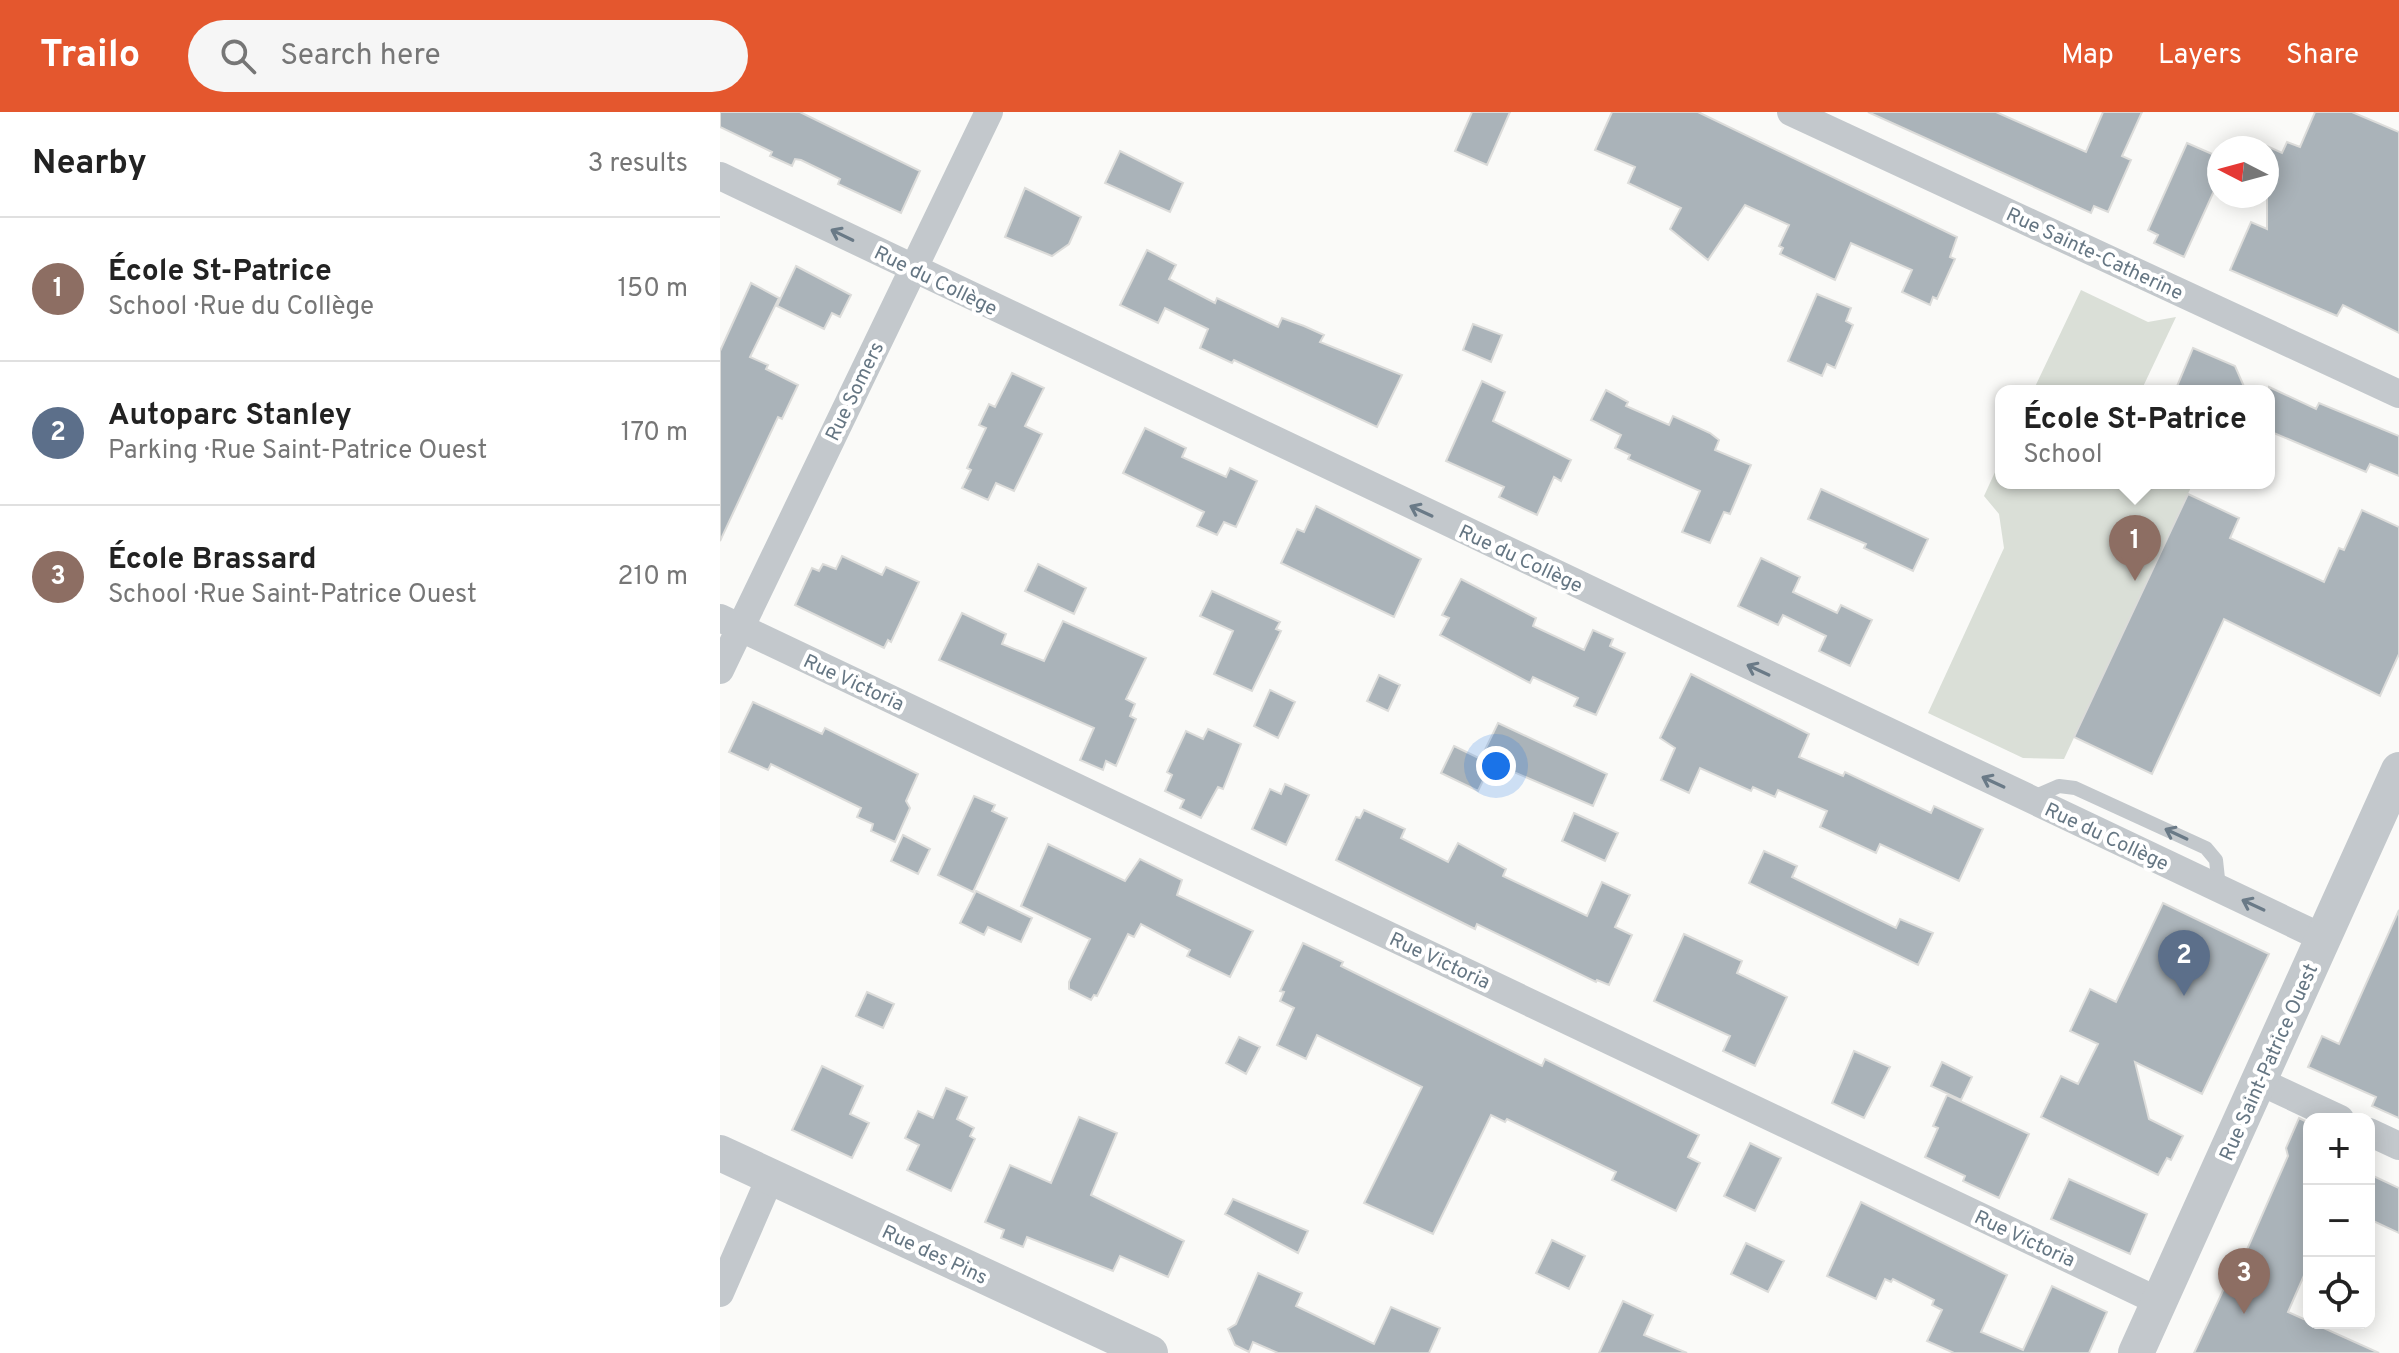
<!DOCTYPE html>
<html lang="en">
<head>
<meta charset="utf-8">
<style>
	body { margin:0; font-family:Overpass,sans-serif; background:#f6f6f6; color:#222 }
	.controls { position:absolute; right:24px; bottom:24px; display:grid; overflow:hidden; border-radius:16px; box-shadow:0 4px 20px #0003 }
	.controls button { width:72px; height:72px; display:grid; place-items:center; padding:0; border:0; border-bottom:2px solid #e0e0e0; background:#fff; color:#222; font:40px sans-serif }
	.compass { position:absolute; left:1487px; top:24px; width:72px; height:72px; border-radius:50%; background:#fff; box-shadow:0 4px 20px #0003; rotate:276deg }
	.you { position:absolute; left:776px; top:654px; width:28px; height:28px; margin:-20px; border:6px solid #fff; border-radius:50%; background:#1a73e8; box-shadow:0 0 0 12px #1a73e833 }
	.badge { display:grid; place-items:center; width:52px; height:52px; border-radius:50%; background:#e4572e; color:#fff; font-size:26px; font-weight:700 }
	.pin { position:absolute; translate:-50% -66px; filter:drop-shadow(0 2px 4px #0008) }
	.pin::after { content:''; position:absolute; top:42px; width:28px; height:24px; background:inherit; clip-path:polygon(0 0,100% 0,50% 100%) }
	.popup { position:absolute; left:1275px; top:273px; width:280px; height:104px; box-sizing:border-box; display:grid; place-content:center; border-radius:16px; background:#fff; filter:drop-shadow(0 2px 6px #0005); font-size:26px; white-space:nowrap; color:#767676 }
	.popup b { font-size:30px; color:#222 }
	.popup::after { content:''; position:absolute; left:50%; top:100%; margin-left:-16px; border:16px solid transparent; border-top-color:#fff }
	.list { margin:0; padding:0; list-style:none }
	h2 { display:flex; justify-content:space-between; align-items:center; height:104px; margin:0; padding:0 32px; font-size:34px }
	h2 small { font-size:26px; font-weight:400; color:#767676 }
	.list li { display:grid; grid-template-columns:52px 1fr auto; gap:24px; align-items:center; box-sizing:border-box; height:144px; padding:0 32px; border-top:2px solid #e0e0e0 }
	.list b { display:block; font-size:30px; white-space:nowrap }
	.list p { margin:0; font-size:26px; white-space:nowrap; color:#767676 }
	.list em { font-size:26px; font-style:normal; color:#767676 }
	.icon { flex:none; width:44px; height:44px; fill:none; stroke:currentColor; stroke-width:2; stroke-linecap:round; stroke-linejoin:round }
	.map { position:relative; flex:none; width:1679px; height:1241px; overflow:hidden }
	header { display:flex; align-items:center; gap:48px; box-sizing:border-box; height:112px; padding:0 40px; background:#e4572e; color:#fff }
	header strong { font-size:38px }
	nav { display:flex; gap:44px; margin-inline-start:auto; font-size:28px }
	.search { width:560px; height:72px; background:#f6f6f6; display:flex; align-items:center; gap:20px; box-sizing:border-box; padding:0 28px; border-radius:44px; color:#767676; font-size:30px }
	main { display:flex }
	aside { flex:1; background:#fff }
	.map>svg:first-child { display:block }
	.green { fill:#dadfd7 }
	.building { fill:#aab3b9; stroke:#dcdcda; stroke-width:2 }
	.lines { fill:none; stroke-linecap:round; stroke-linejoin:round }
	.service { stroke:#c3c8cc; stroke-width:14 }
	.minor { stroke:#c3c8cc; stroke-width:28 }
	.tertiary { stroke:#c3c8cc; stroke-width:36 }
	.oneway { stroke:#6a7a87 }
	.labels { text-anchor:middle; stroke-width:8; stroke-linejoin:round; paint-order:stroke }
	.street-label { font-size:20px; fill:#657683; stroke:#fff }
</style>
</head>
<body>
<header>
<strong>Trailo</strong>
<div class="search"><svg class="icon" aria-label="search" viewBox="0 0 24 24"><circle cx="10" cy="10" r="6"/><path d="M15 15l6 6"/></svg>Search here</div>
<nav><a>Map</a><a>Layers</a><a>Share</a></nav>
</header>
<main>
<aside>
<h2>Nearby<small>3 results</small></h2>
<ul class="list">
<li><span class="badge" style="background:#8d6e63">1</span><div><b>École St-Patrice</b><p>School · Rue du Collège</p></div><em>150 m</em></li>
<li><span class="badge" style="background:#5c6f8a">2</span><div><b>Autoparc Stanley</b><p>Parking · Rue Saint-Patrice Ouest</p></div><em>170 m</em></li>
<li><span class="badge" style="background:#8d6e63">3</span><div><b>École Brassard</b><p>School · Rue Saint-Patrice Ouest</p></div><em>210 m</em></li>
</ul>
</aside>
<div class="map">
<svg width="1679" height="1241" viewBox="0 0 1679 1241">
	<rect width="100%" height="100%" fill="#fafaf8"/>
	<!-- green -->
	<path class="green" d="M1361 178 1428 210 1456 205 1421 279H1313Z
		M1281 347V371H1473L1344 647 1303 646 1208 601 1284 436 1279 402 1264 384Z"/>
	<!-- building -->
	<path class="building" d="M0 0H80L200 59 181 101 118 72 120 67 81 48 75 47 72 54 50 44 52 40 0 15Z
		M752 0H790L767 53 735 39Z
		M892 0H978L1237 125 1230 145 1235 147 1217 187 1213 185 1210 193 1182 180 1192 158 1131 131 1115 168 1060 142 1063 136 1059 134 1069 113 1025 93 988 148 950 117 961 96 908 71 915 55 875 38Z
		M1148 0H1276L1366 40 1383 0H1422L1402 44 1411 48 1388 100 1374 94 1371 101Z
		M1595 0H1632L1679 20V221L1623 193 1617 204 1510 158 1531 110 1547 117V34L1562 41 1567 30 1580 35Z
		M1467 31 1499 45V68L1464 145 1434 131 1438 123 1428 118Z
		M400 39 463 71 450 100 385 71Z
		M305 76 361 105 349 132 332 144 285 125Z
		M427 138 456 153 449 167 495 191 497 186 558 215 562 206 584 214 604 223 600 230 682 263 657 315 514 248 512 251 480 236 488 217 445 196 438 211 400 193Z
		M76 154 131 183 120 205 112 201 104 217 57 194Z
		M31 171 59 186 30 245 48 253 46 257 78 273 62 307 58 305 0 429V239Z
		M1097 182 1131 196 1126 209 1133 213 1115 256 1107 252 1102 264 1068 249Z
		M753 212 782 223 771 250 743 238Z
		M1473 236 1515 254 1526 279H1455Z
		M292 261 324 276 305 314 322 322 294 379 276 371 268 388 242 376 251 358 247 356 266 316 259 313 269 292 275 295Z
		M762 269 785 280 773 309 851 348 841 369 834 365 817 403 779 385 784 375 726 349Z
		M1549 275 1596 297 1599 291 1679 324V364L1650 352 1646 360 1549 319Z
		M886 278 908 290 906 294 949 313 953 304 990 321 999 328 995 338 1031 353 1010 402 1004 400 990 431 962 420 980 379 908 347 910 343 895 336 901 323 871 308Z
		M425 316 466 336 462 345 506 365 510 356 537 369 516 415 504 410 497 423 477 414 484 400 403 361Z
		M1101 377 1208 427 1193 459 1144 436 1146 432 1088 407Z
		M1468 382 1519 406 1510 426 1604 470 1619 436 1624 438 1642 398 1679 415V542L1660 584 1504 507 1432 662 1354 625Z
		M596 394 701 447 674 505 561 451 577 417 584 420Z
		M122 444 162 463 166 455 199 470 171 530 168 528 164 536 75 493 92 456 99 459 103 452 116 457Z
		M1041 446 1080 465 1073 480 1117 501 1121 493 1152 508 1130 554 1099 539 1106 524 1063 503 1058 513 1018 494Z
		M318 452 366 476 354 502 305 479Z
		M741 467 816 506 813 514 864 538 873 518 893 527 890 534 905 541 876 603 854 594 858 586 813 565 810 571 720 523 729 506 722 503Z
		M492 479 560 510 556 517 561 519 532 579 494 562 513 519 480 504Z
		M242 501 286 522 282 532 324 549 343 509 426 546 406 587 415 592 410 604 416 607 396 654 386 649 383 658 360 648 374 616 219 548Z
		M971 562 1089 622 1079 645 1123 664 1125 660 1211 701 1214 694 1263 717 1239 769 1160 732 1156 741 1100 715 1107 699 1058 678 1055 685 1033 675 1031 679 980 656 969 681 941 668 955 636 940 626Z
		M659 563 680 573 668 599 647 589Z
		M550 578 575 590 558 626 534 614Z
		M33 590 102 622 105 616 198 662 186 689 190 696 175 730 151 719 153 712 137 705 141 696 51 652 48 658 9 640Z
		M778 611 887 662 873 694 761 646Z
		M488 617 521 632 503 677 498 675 481 706 460 696 464 688 445 679 452 663 447 660 466 619 483 627Z
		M734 634 771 652 758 679 721 661Z
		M565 672 589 683 566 733 532 717 550 677 561 682Z
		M254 684 275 693 272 699 287 706 253 780 218 763Z
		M644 698 685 717 681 726 728 750 738 731 786 757 783 764 867 804 882 770 910 783 895 815 912 823 889 873 877 868 876 870 757 812 755 817 616 748 636 705 640 706Z
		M854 701 898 721 885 749 842 729Z
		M183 723 210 737 198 762 171 749Z
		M328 732 405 769 420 747 462 768 457 783 533 819 510 865 467 844 470 838 421 812 414 825 408 822 377 884 374 883 371 888 349 877V870L370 827 301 794Z
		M1044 739 1077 754 1072 765 1137 797 1176 816 1180 807 1213 821 1198 853 1029 771Z
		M256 779 312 806 301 830 268 815 264 823 240 811Z
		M1443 791 1549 842 1482 982 1415 950 1429 1007 1463 1024 1451 1048 1447 1046 1438 1063 1321 1005 1341 964 1358 972 1378 932 1350 919 1370 877 1396 890Z
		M1679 798V1006L1652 994 1656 985 1588 955 1602 924 1619 932Z
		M964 822 1022 849 1017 861 1067 885 1035 954 1003 939 1010 924 934 889Z
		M583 831 623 850 621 854 822 954 825 947 979 1023 968 1045 980 1051 956 1099 892 1068 896 1060 787 1007 785 1010 771 1003 713 1122 644 1091 702 975 597 923 586 947 557 933 574 896 560 889 564 880 560 879Z
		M147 880 174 892 163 916 136 904Z
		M519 925 540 935 526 962 506 951Z
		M1134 939 1170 955 1144 1006 1112 991Z
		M1222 950 1252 965 1241 988 1211 974Z
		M102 954 143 974 130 1002 149 1011 132 1046 72 1018Z
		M226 976 247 985 237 1007 254 1016 250 1024 255 1027 231 1079 187 1058 199 1033 185 1026 198 999 213 1006Z
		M1227 983 1309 1022 1279 1086 1243 1069 1245 1064 1205 1045 1218 1016 1213 1014Z
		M359 1005 397 1021 371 1083 464 1129 448 1165 400 1144 393 1159 307 1125 303 1135 281 1126 284 1118 265 1110 290 1053 331 1071Z
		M1579 1006 1589 1011V1152L1568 1200 1659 1241H1474L1506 1172 1511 1174 1568 1044 1566 1036Z
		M1030 1031 1061 1046 1035 1099 1004 1084Z
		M1649 1062 1679 1076V1121L1649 1107Z
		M1349 1067 1427 1102 1410 1142 1331 1107Z
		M513 1087 588 1119 578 1141 505 1102Z
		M1141 1090 1287 1163 1261 1220 1303 1238 1332 1174 1387 1200 1369 1241H1234L1207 1229 1222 1198 1212 1193 1214 1188 1173 1167 1171 1170 1165 1167 1156 1187 1107 1164Z
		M832 1128 865 1144 849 1177 816 1161Z
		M1026 1131 1064 1149 1048 1180 1011 1162Z
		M538 1161 582 1181 576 1194 654 1232 671 1195 720 1216 709 1241H558L533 1230 529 1240 515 1233 508 1217 516 1212Z
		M903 1189 933 1203 924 1223 967 1241H879Z"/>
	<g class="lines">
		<!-- service -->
		<path class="service" d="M1311 686 1339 674 1355 676 1486 736 1496 748 1499 776"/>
		<!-- minor -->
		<path class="minor" d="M1071 0 1679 282
			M0 64 1603 826
			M0 506 1440 1190
			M0 558 269 0
			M1539 969 1620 1007
			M1649 1020 1679 1034
			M0 1181 50 1066"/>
		<!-- tertiary -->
		<path class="tertiary" d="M0 1041 430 1241
			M1416 1241 1679 658"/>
	</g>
	<!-- one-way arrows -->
	<defs><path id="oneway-shaft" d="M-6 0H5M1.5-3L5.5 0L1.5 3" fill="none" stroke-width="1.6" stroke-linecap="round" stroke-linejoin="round" transform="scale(2)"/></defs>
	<g class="oneway">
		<use href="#oneway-shaft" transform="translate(122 123) rotate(-154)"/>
		<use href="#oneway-shaft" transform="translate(701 399) rotate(-155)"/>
		<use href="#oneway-shaft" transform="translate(1038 558) rotate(-155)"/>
		<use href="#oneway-shaft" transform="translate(1273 670) rotate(-155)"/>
		<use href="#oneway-shaft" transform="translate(1456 722) rotate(-155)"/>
		<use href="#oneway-shaft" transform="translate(1533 793) rotate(-155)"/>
	</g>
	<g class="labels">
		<!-- street labels -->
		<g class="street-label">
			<text transform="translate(1375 141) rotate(25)" y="7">Rue Sainte-Catherine</text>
			<text transform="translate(216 168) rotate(26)" y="7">Rue du Collège</text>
			<text transform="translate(134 279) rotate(-64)" y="7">Rue Somers</text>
			<text transform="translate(801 446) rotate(25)" y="7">Rue du Collège</text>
			<text transform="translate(134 570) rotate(25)" y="7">Rue Victoria</text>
			<text transform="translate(1387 724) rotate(25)" y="7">Rue du Collège</text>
			<text transform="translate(720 848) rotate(25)" y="7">Rue Victoria</text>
			<text transform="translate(1548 950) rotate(-66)" y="7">Rue Saint-Patrice Ouest</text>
			<text transform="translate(1305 1126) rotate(25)" y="7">Rue Victoria</text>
			<text transform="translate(215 1142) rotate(25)" y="7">Rue des Pins</text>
		</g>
	</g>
</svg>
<div class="controls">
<button>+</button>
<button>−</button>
<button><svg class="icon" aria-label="locate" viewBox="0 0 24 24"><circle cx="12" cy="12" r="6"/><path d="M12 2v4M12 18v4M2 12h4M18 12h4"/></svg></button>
</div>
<svg class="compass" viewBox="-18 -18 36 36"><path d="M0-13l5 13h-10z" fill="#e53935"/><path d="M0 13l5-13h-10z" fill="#767676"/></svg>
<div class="you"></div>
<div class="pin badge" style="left:1415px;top:469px;background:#8d6e63">1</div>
<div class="popup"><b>École St-Patrice</b>School</div>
<div class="pin badge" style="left:1464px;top:884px;background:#5c6f8a">2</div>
<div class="pin badge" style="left:1524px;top:1202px;background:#8d6e63">3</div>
</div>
</main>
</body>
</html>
